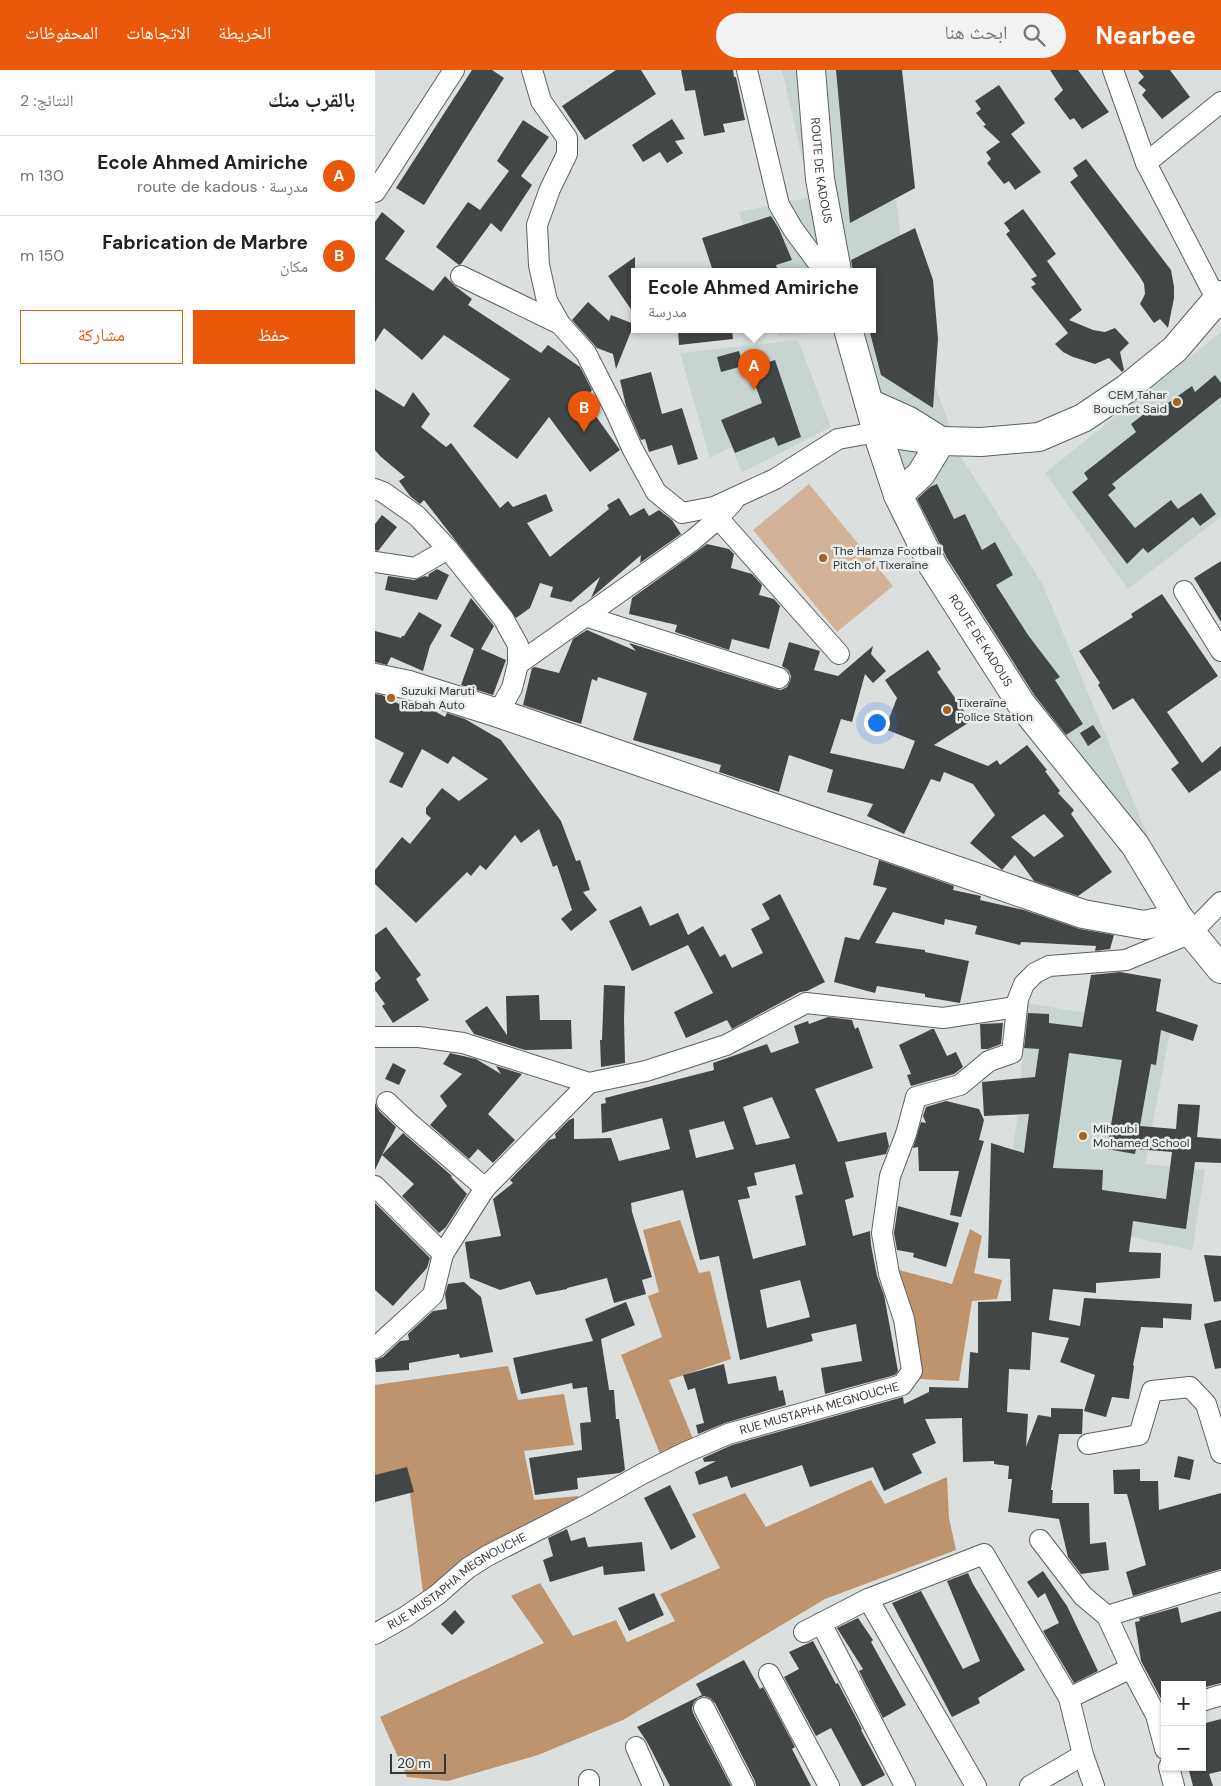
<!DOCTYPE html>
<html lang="ar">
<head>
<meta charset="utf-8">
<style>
	body { margin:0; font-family:"DM Sans","Noto Naskh Arabic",sans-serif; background:#f2f2f2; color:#222; direction:rtl }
	.controls { position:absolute; right:15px; bottom:15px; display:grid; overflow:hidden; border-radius:0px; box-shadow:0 1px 4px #0004 }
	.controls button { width:45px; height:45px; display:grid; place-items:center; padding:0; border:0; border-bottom:1px solid #e0e0e0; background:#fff; color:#222; font:25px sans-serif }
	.scale { position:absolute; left:15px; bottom:12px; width:56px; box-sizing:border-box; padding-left:5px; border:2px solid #353636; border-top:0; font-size:14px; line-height:18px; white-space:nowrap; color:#353636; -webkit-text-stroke:4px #e9edec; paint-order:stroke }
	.you { position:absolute; left:501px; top:652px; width:18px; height:18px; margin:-12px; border:4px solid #fff; border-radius:50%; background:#1a73e8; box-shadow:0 0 0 8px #1a73e833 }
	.badge { display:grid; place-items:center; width:32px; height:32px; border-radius:50%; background:#ea580c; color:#fff; font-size:16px; font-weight:700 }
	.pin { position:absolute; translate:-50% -41px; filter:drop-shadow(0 1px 2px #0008) }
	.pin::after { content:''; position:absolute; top:26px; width:18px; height:15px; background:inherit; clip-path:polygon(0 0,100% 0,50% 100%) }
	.popup { position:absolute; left:256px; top:198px; width:245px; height:65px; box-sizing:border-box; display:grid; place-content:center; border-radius:0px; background:#fff; filter:drop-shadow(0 1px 4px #0005); font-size:16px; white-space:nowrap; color:#767676 }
	.popup b { font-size:19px; color:#222 }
	.popup::after { content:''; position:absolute; left:50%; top:100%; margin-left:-10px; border:10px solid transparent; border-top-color:#fff }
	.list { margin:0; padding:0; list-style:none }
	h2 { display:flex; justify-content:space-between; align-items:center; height:65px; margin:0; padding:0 20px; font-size:21px }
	h2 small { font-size:16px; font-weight:400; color:#767676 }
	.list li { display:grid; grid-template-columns:32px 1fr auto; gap:15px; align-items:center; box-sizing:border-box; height:80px; padding:0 20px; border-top:1px solid #e0e0e0 }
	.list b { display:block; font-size:19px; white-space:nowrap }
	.list p { margin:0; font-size:16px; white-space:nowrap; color:#767676 }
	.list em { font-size:16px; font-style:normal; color:#767676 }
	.actions { display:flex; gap:10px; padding:15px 20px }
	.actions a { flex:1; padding:11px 0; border:1px solid #ea580c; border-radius:0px; text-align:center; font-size:18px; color:#ea580c }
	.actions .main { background:#ea580c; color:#fff }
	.icon { flex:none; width:28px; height:28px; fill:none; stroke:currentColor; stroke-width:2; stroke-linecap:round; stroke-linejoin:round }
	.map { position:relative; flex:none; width:846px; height:1716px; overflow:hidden; direction:ltr }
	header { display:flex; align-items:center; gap:30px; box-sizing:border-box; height:70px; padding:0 25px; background:#ea580c; color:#fff }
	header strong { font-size:24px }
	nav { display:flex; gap:28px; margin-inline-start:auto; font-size:18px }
	.search { width:350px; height:45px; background:#f2f2f2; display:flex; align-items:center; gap:12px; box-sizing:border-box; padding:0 18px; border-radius:28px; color:#767676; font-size:19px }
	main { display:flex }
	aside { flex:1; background:#fff }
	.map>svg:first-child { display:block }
	.built { fill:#c7d4d2 }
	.green { fill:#d3b397 }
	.forest { fill:#bd946e }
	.building { fill:#434646; fill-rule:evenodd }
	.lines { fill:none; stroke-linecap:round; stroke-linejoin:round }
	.street-casing { stroke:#5d6160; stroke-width:22 }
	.secondary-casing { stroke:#5d6160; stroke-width:30 }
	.street { stroke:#fff; stroke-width:20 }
	.secondary { stroke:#fff; stroke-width:28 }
	.poi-dot { fill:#a16627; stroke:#e9edec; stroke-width:2 }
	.labels { text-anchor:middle; stroke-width:5; stroke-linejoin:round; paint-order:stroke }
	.street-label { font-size:12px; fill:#353636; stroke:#e9edec }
	.poi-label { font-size:12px; fill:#353636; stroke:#e9edec; text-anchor:start }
</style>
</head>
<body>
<header>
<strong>Nearbee</strong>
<div class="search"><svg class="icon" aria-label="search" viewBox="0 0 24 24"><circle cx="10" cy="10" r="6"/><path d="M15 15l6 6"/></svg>ابحث هنا</div>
<nav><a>الخريطة</a><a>الاتجاهات</a><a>المحفوظات</a></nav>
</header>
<main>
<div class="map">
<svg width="846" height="1716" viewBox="0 0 846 1716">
	<rect width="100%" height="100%" fill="#dbe0df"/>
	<!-- built -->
	<path class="built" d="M407 0H504L537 252 586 387 667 513 775 771 759 786 647 658 517 450 487 351 464 259H498V201H384L364 142 436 127Z
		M402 259H462L404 266Z
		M846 262V447L753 519 670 403Z
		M423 270 456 357 367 402 356 377 335 388 305 283Z
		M651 933 796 957 770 1094 830 1100 817 1180 629 1140 644 1037Z"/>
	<!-- green -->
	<path class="green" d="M434 414 518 516 462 562 378 460Z"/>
	<!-- forest -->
	<path class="forest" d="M305 1150 324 1203 335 1201 356 1289 294 1310 318 1369 285 1384 246 1285 287 1267 273 1226 284 1222 268 1160Z
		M595 1159 607 1166 599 1203 627 1210 622 1229 597 1231 584 1311 545 1309 544 1286 520 1199 577 1214Z
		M133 1296 143 1330 189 1324 199 1375 149 1381 159 1430 203 1426 205 1434 49 1530 32 1400 0 1409V1315Z
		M572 1407 574 1448 581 1480 450 1529 248 1650 163 1685 73 1711 32 1707 5 1647 169 1573 136 1526 165 1513 198 1566 241 1550 252 1572 300 1551 285 1524 345 1498 317 1444 370 1423 391 1457 496 1410 510 1434Z"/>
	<!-- building -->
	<path class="building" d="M97 0H117L129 8 49 135 21 118Z
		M241 0H266L281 24 210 70 187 36Z
		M306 0H358L359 7H361L370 50 348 54 350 62 329 66 320 20 310 21Z
		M461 0H527L540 118 475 153Z
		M675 0H703L734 42 707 59 699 48 695 50 679 29 688 20Z
		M763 0H795L815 27 787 49 767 25 771 20 763 13 769 7Z
		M624 15 650 53 636 64 666 102 640 120 634 111 629 114 612 93 616 89 611 82 625 72 608 56 611 55 601 43 606 39 600 31Z
		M297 49 310 69 300 71 308 83 292 93 285 82 268 92 257 75Z
		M148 50 174 67 146 106 157 115 126 162 116 153 86 194 84 195 61 177 93 132 105 140 134 101 122 91Z
		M711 89 796 200 799 217V228L793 258 785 249 779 253 765 234 770 224 769 214 765 207 695 112 703 106 698 98Z
		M648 139 681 184 672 191 707 240 694 250 718 260 730 262 740 258 754 273 745 282 749 300 747 302 734 288 720 294 698 287 688 282 680 274 693 263 656 217 661 214 656 209 662 206 631 164 635 161 629 153Z
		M7 142 30 161 10 189 58 221 70 206 80 216 97 229 93 235 166 283 173 275 205 297 217 320 210 331 245 380 215 402 174 347 142 389 98 356 135 309 69 265 47 290 9 258 0 272V152Z
		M396 146 404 159 417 190 401 195 403 201H338L327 168Z
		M540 158 558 210 563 269 558 338 506 305 494 259H498V201H478L476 190Z
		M260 187V245L233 206Z
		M213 232 234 251 236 245 259 254 241 299 238 284 222 278 197 250Z
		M303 259H357L358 269 304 275Z
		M364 281 368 296 346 302 342 287Z
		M400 290 426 367 403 376 399 367 360 383 346 350 387 333 374 299Z
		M276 302 287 344 307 338 323 389 303 395 297 375 274 382 270 369 266 370 251 336 245 310Z
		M840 305 846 313V327L737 414 741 418 733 425 760 458 796 430 803 439 826 423 841 444 825 456 818 447 773 483 768 478 752 494 697 422 713 409 709 403 761 362 756 354 782 334 786 338 817 316 820 322Z
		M0 319 29 337 38 322 55 344 46 357 71 377 76 373 125 438 133 431 138 437 171 424 178 441 152 453 175 487 234 439 232 435 244 428 255 446 269 438 274 446 284 440 297 450 306 464 265 493 266 485 216 528 225 507 196 532 175 527 178 517 165 513 155 538 141 548 49 430 45 434 35 426 24 411 30 407 5 386 0 380Z
		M562 414 579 449 590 444 607 480 620 472 638 505 621 515 653 565 685 607 680 610 708 654 691 665 660 626 572 488 542 429 555 417Z
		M7 445 22 457 3 481 0 480V454Z
		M332 474 354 479 359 484 356 498 377 504 387 515 384 525 399 529 405 536 394 579 357 569 354 580 300 562 302 555 254 544 257 528Z
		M846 491V552L819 508Z
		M62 499 74 505 62 530 10 520 13 506 39 510 50 506 53 507 54 504Z
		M787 524 843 606 792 642 827 693 846 676V700L814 723 796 699 804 693 758 628 738 640 723 615 725 613 704 581 758 547 756 544Z
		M96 528 119 556 106 579 131 590 118 625 86 615 99 579 75 566Z
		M44 542 67 555 55 576 48 601 16 587 12 595 0 592V561L26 568 27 566H29Z
		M212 560 261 581 254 573 401 619 406 620 412 617 415 611 416 606 413 600 407 596 414 572 445 581 439 600 463 606 498 576 496 584 511 601 498 613 490 604 477 652 466 649 455 683 529 699 540 671 510 659 522 628 510 610 553 580 566 599 562 602 596 651 559 675 613 696 622 690 625 695 652 675 672 700 670 701 685 721 683 723 699 740 696 744 737 802 703 826 659 811 640 785 627 800 626 799 595 773 620 745 598 714 569 702 565 712 556 709 529 764 492 746 498 734 452 722 458 700 414 685 404 722 344 702 346 695 258 670 272 623 223 607 222 611 217 609 206 654 148 635 157 598 160 597 184 603 198 569ZM669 744 689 766 659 787 636 767Z
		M0 624 7 625 24 634 26 629 30 630 54 638 70 647 72 643 90 649 126 670 186 751 201 791 205 790 215 820 208 822 222 840 196 861 186 849 197 840 182 795 178 797 164 759 146 773 140 765 111 800 105 795 96 806 92 802 41 853 0 814V800L27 767 35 774 56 748 51 744V738L67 718 84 731 113 709 78 686 73 694 47 679 27 718 14 712 29 683 0 668Z
		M718 655 726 667 713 676 705 663Z
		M504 790 579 816 578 820 606 826 605 830 649 840 705 859 739 865 735 879 720 881 721 876 646 872 645 875 600 864 602 856 570 849 569 855 518 842 500 873 550 880V882L594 891 585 933 550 927V924L502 916 500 923 459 912 470 867 484 870 512 818 498 815Z
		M405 824 450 912 432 921 425 922 357 959 352 950 311 968 299 942 338 923 313 875 257 901 234 851 266 836 275 856 303 843 313 865 328 856 345 887 350 884 357 898 388 883 376 859 395 849 387 834Z
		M11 857 46 905 41 909 54 930 18 953 7 936 10 934 0 920V913L6 908 0 900V865Z
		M745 902 786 909 781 941 823 955 818 971 786 960 781 995 776 994 765 1056 801 1059 803 1034 825 1035 822 1067 846 1069V1093L820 1092 811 1159 758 1151 754 1182 786 1183 785 1208 721 1213V1223L678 1219 674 1250 705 1256 709 1228 817 1234 816 1250 788 1248V1258L766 1257 758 1295 759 1296 754 1329 737 1327 731 1347 709 1341 720 1305 685 1292 694 1268 657 1262 655 1300 634 1299 632 1342 653 1344 651 1377 663 1345 676 1347V1338L708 1339 707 1364H684L676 1420H678L677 1433H714L715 1474 731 1472 734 1500 706 1504 693 1487 684 1449 633 1442 637 1409H633L634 1396 619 1394V1391L588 1392 587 1348 550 1349 561 1373 537 1384 547 1403 509 1421 498 1397 435 1417 427 1395 356 1418 352 1406 324 1415 320 1402 341 1391 329 1392 328 1388 357 1375 528 1327 529 1334 554 1322V1317L593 1318 595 1282 603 1283V1232L636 1231 635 1189 613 1188 616 1073 649 1083 654 1044 609 1046 607 1012 660 1007 664 979 649 978 653 943 674 944V953L707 957 716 905ZM694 983 747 990 732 1079 760 1084 761 1079 797 1082 791 1129 727 1120 728 1100 678 1098Z
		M229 915 250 916 249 949 250 993 226 997 225 970H227Z
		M164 925 165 950H196L197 979 150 980 99 964 90 951 112 936 132 965 131 926Z
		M453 947 477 950 480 959 483 957 498 998 440 1019 463 1072 511 1062 514 1076 511 1084 470 1092 479 1127 470 1130 478 1166 495 1161 496 1175 502 1206 509 1225 523 1301 520 1305 450 1324 446 1298 487 1291 481 1254 436 1264 438 1271 365 1290 344 1186 325 1190 308 1120 256 1133 257 1142 277 1207 267 1210 271 1224 239 1233 232 1208 192 1218V1219L161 1225 155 1211 125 1220 95 1208 90 1172 126 1166 118 1129 138 1113 135 1110 174 1070 181 1068 180 1064 194 1050 199 1048V1069L236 1068 244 1091 295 1079 287 1048 227 1063 226 1034 231 1033 230 1028 339 1000 338 993 392 974 396 983 424 973 419 956 433 951 434 954ZM397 1027 415 1068 381 1075 368 1037ZM349 1051 359 1079 321 1088 314 1060ZM420 1094 428 1124 420 1126 431 1175 378 1189 363 1130 375 1128 372 1117 382 1115 379 1103ZM425 1210 435 1247 392 1258 385 1220Z
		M628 953 626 974 613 979H606L605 954Z
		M557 959H559L572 986 581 982 588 997 579 1004 536 1016 532 1005 536 1004 524 975Z
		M75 983 101 989 126 1004 121 996 147 1004 113 1044 140 1070 118 1093 103 1079 94 1089 55 1055 72 1036 65 1026 87 1004 68 994Z
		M18 993 31 1000 24 1015 10 1009Z
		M571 1031 604 1039 609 1050 604 1070 609 1071 586 1147 575 1145 584 1101H544L543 1077 538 1078 546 1052 551 1053 548 1046 551 1037Z
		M0 1033 4 1041 21 1057 7 1085 28 1063 77 1106 76 1107 92 1124 71 1157 64 1163 27 1126 39 1114 7 1085 0 1100Z
		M0 1133 55 1188 52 1198 18 1236 0 1220Z
		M523 1136 584 1153 571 1197 538 1187 539 1183 522 1180 519 1163Z
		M829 1185 846 1186V1231L839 1232Z
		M89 1212 106 1227 118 1282 85 1288 84 1284 34 1293V1300L1 1302 0 1290 8 1287 25 1271 34 1270 33 1264 58 1241 72 1239 70 1224 73 1214Z
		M251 1232 260 1255 226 1269 233 1313 234 1320H239L241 1349H244L250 1400 245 1403 202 1408 203 1419 160 1425 154 1388 207 1380 205 1353 216 1352 212 1317 198 1319 197 1313 146 1324 138 1288 218 1271 210 1249Z
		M846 1250V1298L840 1299 829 1254Z
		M349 1294 353 1314 401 1306 404 1321 408 1320 411 1335 350 1353 323 1364 321 1355 329 1353 320 1318 313 1320 308 1305Z
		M803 1386 819 1390 815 1410 799 1407Z
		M32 1397 39 1422 0 1432V1405Z
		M765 1399V1411H783L784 1440 846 1423V1499L758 1526 751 1502 771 1495 752 1424H739L738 1400Z
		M295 1415 321 1467 296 1480 269 1428Z
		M192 1459 196 1471 210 1467 213 1477 267 1472 270 1501 229 1505 228 1496 175 1512 168 1490 178 1486 173 1468Z
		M668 1501 692 1536 723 1601 699 1613 668 1561 684 1553 670 1523 663 1528 652 1512Z
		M593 1503 598 1514 650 1600 603 1628 605 1633 577 1647 517 1533 546 1521 588 1599 605 1591 572 1511Z
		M279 1523 289 1545 254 1561 243 1538Z
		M803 1537 806 1553 846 1541V1613L827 1618V1615H790V1636L766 1591 760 1552 765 1551 764 1548Z
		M80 1540 90 1552 77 1565 66 1554Z
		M483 1548 498 1570 496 1572 531 1635 508 1648 484 1601 488 1599 462 1558Z
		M438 1571 461 1614 463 1613 487 1659 486 1660 510 1705 489 1716H487L456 1658 441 1666 409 1607 424 1599 414 1582Z
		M369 1590 385 1619 388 1617 420 1677 417 1679 436 1716H381L380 1711 340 1633 335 1628 329 1626 323 1628 319 1632 317 1638 318 1643 356 1716H295L272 1672 262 1657 327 1625 321 1614Z
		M846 1649V1701L834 1704 838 1716H818L813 1697H827V1654Z"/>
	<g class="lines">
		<defs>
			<g id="street">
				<path d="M157 0 166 31 192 68V84L175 119 162 155 164 195 172 231 185 254 211 283 241 342 257 378 281 422 307 443 339 437 400 409 463 369 502 362"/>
				<path d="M372 0 404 135 418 159 449 201"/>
				<path d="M738 0 771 93 846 238"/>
				<path d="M771 93 846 32"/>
				<path d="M0 122 79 0"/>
				<path d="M86 206 185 254"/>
				<path d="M0 419 8 422 42 446 73 479 128 548 143 575V594L137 618 123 643"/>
				<path d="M343 448 464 584"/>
				<path d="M0 492 40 498 73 479"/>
				<path d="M809 521 846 581"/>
				<path d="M210 546 404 608"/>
				<path d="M143 594 318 470 338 453 358 432"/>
				<path d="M0 967H44L88 973 214 1013 271 1001 351 975 431 933 568 948 641 937"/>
				<path d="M12 1032 32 1051 110 1118"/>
				<path d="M0 1116 68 1184"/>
				<path d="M0 1278 58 1225 68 1184 110 1118 214 1013"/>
				<path d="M713 1374 764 1365 777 1321 815 1317 831 1334 846 1383"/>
				<path d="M665 1470 708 1526 732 1546 756 1598 781 1645 790 1679"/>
				<path d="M493 1529 601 1716"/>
				<path d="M732 1546 846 1511"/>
				<path d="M446 1553 530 1716"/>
				<path d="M429 1562 493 1529 609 1484 694 1628 708 1685 719 1716"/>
				<path id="s1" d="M0 1564 30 1547 62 1525 93 1498 112 1486 210 1436 267 1404 309 1383 353 1364 527 1315 537 1301 529 1249 514 1204 507 1163 515 1106 531 1064 541 1027 585 1015 614 991 637 983 643 929 649 914 660 903 674 896 751 890 816 863 846 832"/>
				<path d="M394 1604 454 1716"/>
				<path d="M694 1628 756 1598"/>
				<path d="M827 1631 846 1625"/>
				<path d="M329 1638 369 1716"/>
				<path d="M261 1677 278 1716"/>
				<path d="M794 1697 799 1716"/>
				<path d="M214 1710V1716"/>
				<path d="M655 1716 708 1685"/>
			</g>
			<g id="secondary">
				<path id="s2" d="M436 0 445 109 462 201"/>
				<path id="s3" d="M473 259 502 362 523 425 558 496 647 635 760 775 804 848 846 899"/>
				<path d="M494 333 534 351 566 371 546 404 523 425"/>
				<path d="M502 362 566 371 606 372 664 367 708 348 751 319 800 279 846 225"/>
				<path d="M0 608 34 615 123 643 708 844 769 855 804 848"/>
			</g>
		</defs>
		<!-- street casing -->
		<use href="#street" class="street-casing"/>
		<!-- secondary casing -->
		<use href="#secondary" class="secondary-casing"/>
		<!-- street -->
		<use href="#street" class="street"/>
		<!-- secondary -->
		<use href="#secondary" class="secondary"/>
	</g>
	<!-- markers -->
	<g class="poi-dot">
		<circle cx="802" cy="332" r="5"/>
		<circle cx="448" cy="488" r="5"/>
		<circle cx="16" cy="628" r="5"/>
		<circle cx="572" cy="640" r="5"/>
		<circle cx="708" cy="1066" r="5"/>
	</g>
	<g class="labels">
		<!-- street labels -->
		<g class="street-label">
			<text dy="4" stroke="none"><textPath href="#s2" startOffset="101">ROUTE DE KADOUS</textPath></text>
			<text dy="4" stroke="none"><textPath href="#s3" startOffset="341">ROUTE DE KADOUS</textPath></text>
			<text dy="4" stroke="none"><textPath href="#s1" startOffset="502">RUE MUSTAPHA MEGNOUCHE</textPath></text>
			<text dy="4" stroke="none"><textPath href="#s1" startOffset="98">RUE MUSTAPHA MEGNOUCHE</textPath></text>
		</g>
		<!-- poi labels -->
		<g class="poi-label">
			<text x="792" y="329" text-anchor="end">CEM Tahar<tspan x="792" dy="14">Bouchet Said</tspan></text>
			<text x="458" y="485">The Hamza Football<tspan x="458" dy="14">Pitch of Tixeraïne</tspan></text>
			<text x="26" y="625">Suzuki Maruti<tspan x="26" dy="14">Rabah Auto</tspan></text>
			<text x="582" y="637">Tixeraïne<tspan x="582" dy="14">Police Station</tspan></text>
			<text x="718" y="1063">Mihoubi<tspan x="718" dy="14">Mohamed School</tspan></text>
		</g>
	</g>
</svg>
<div class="controls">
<button>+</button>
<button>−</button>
</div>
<div class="scale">20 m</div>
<div class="you"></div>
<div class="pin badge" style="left:379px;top:320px">A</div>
<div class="popup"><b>Ecole Ahmed Amiriche</b>مدرسة</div>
<div class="pin badge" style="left:209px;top:362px">B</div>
</div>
<aside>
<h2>بالقرب منك<small>النتائج: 2</small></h2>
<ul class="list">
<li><span class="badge">A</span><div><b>Ecole Ahmed Amiriche</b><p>مدرسة · route de kadous</p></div><em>130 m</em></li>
<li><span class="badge">B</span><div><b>Fabrication de Marbre</b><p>مكان</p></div><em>150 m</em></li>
</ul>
<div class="actions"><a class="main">حفظ</a><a>مشاركة</a></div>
</aside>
</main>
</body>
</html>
